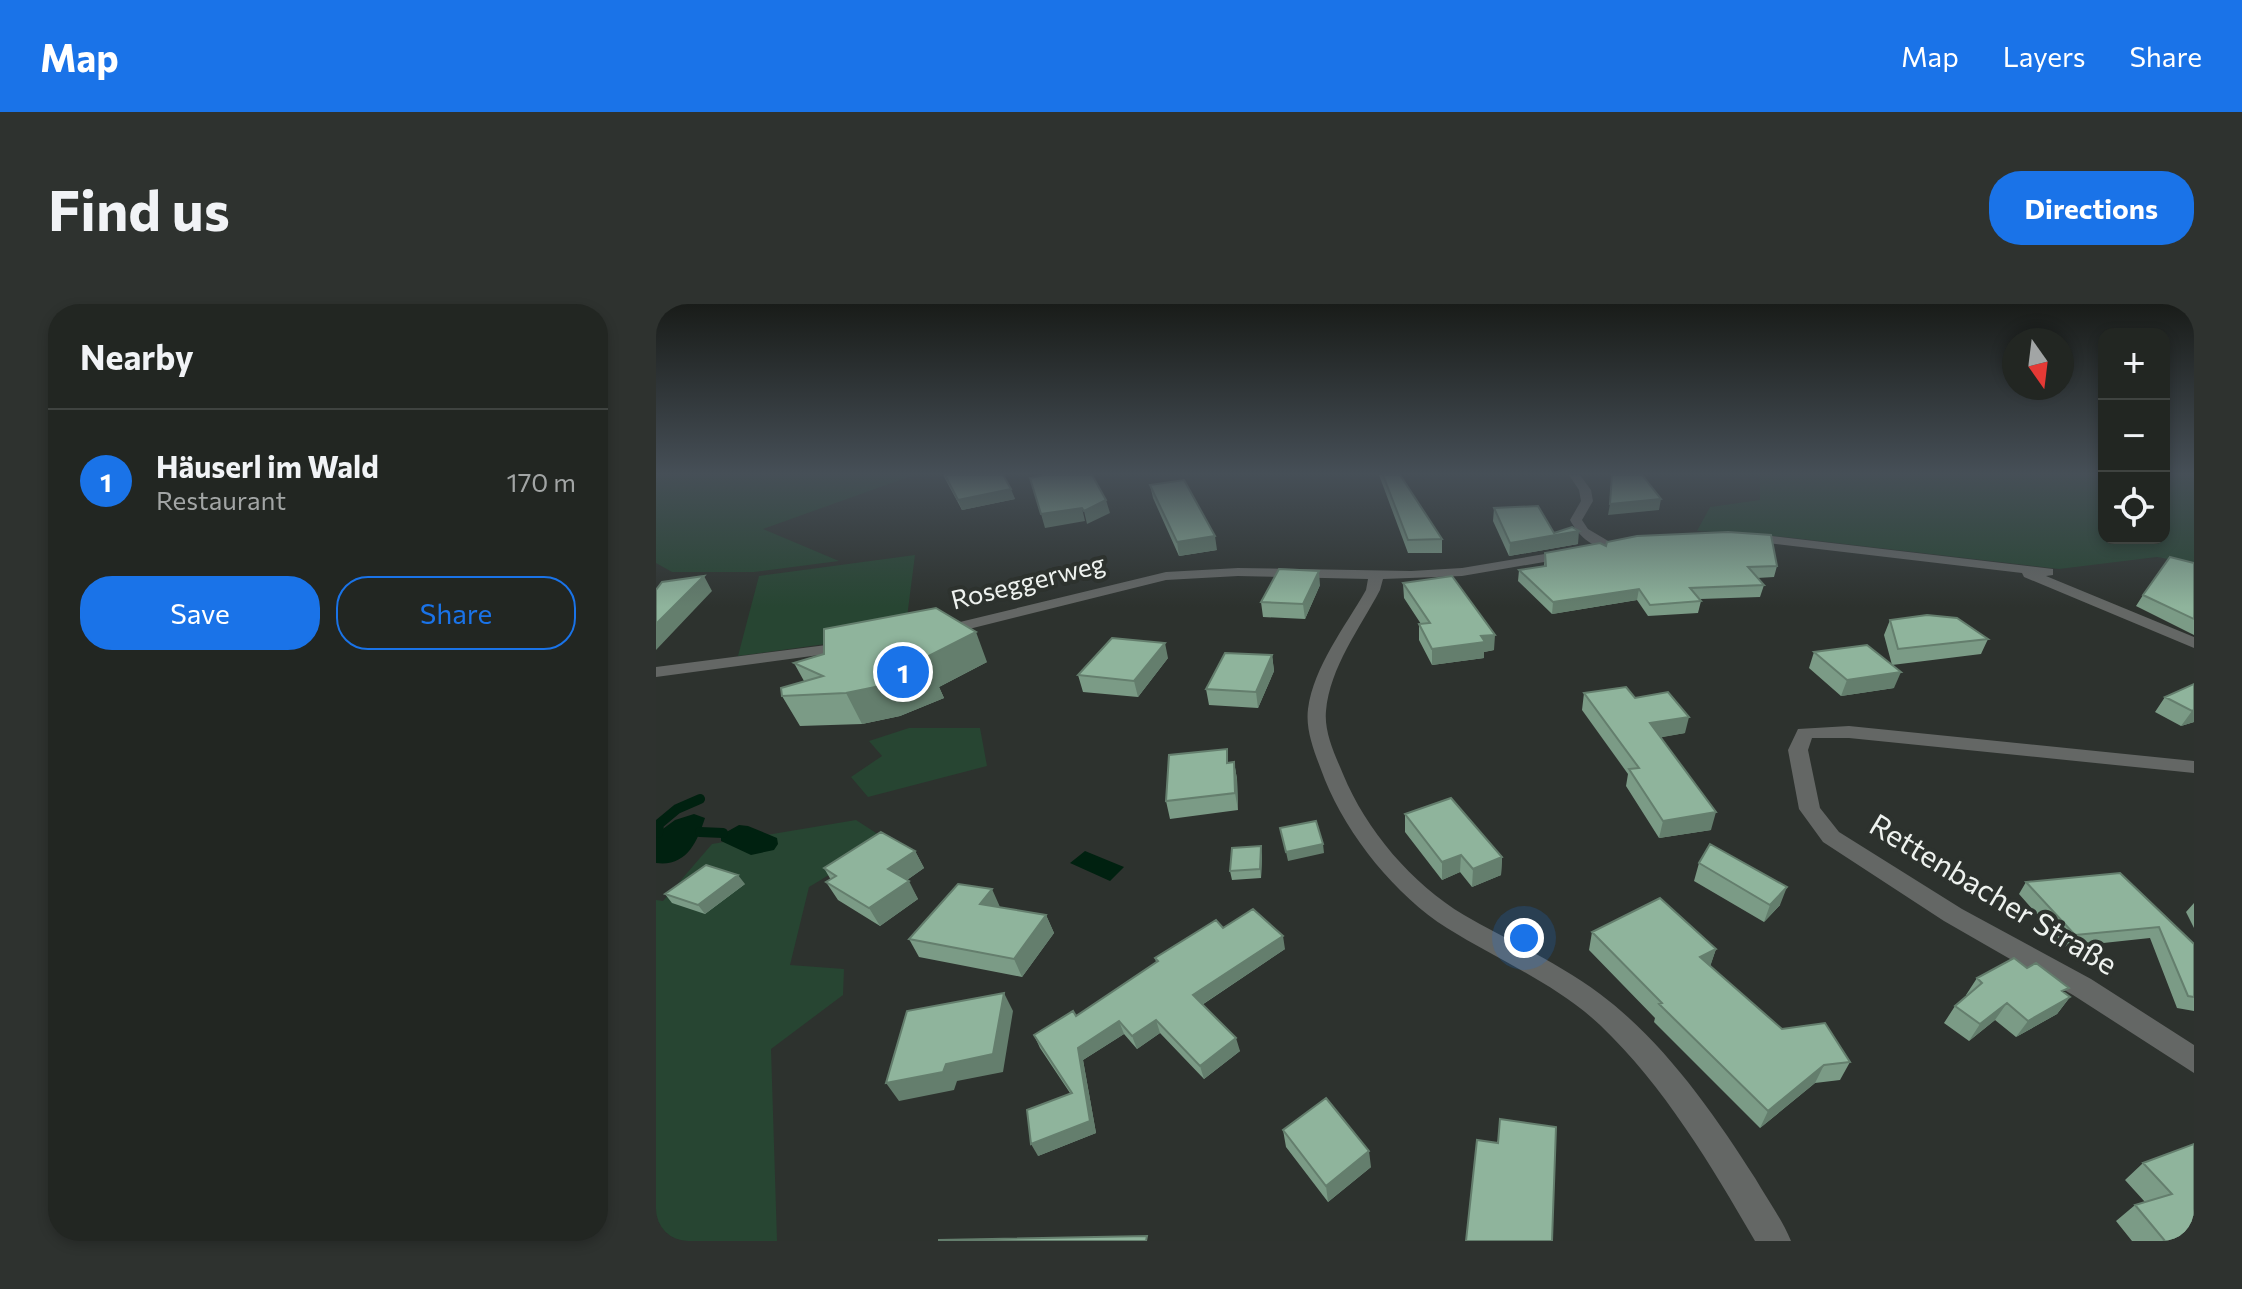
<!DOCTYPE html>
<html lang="en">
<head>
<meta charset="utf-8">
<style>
	body { margin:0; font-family:Commissioner,sans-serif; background:#2e322f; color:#f1f3f6 }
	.controls { position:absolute; right:24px; top:24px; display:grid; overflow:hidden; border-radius:16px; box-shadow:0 4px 12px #0003 }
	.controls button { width:72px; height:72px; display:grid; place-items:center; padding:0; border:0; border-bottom:2px solid #3f4340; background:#222622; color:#f1f3f6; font:40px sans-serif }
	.compass { position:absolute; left:1346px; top:24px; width:72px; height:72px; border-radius:50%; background:#222622; box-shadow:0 4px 12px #0003; rotate:166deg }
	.you { position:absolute; left:868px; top:634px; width:28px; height:28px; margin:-20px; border:6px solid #fff; border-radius:50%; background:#1a73e8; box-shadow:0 0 0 12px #1a73e833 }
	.badge { display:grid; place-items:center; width:52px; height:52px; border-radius:50%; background:#1a73e8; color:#fff; font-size:26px; font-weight:700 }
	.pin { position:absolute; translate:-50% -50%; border:4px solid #fff; box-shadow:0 2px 8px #0006 }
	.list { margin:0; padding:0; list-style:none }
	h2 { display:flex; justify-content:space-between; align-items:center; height:104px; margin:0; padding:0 32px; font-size:34px }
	h2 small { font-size:26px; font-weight:400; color:#a2a5a5 }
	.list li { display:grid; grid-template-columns:52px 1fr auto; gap:24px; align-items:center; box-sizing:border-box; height:144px; padding:0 32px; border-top:2px solid #3f4340 }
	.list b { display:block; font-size:30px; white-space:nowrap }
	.list p { margin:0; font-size:26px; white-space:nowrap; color:#a2a5a5 }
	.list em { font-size:26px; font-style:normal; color:#a2a5a5 }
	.actions { display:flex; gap:16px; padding:24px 32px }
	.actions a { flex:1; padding:18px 0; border:2px solid #1a73e8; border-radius:32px; text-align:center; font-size:28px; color:#1a73e8 }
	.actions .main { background:#1a73e8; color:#fff }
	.icon { flex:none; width:44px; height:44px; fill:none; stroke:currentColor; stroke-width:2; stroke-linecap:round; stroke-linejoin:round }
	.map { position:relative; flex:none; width:1538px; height:937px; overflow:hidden; border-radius:32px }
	header { display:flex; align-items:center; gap:48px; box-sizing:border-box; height:112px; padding:0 40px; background:#1a73e8; color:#fff }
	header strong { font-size:38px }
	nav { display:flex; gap:44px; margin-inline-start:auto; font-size:28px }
	.intro { display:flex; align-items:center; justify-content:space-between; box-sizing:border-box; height:192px; padding:0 48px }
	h1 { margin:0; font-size:56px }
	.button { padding:20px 36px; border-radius:32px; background:#1a73e8; color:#fff; font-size:28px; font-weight:700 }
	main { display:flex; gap:48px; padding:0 48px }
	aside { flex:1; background:#222622; border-radius:32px; box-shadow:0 4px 12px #0003 }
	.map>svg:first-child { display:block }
	.green { fill:#274532 }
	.water { fill:#002110 }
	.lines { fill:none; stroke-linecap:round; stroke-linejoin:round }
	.stream { stroke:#002110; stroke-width:10 }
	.minor { fill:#646765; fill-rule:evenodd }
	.wall { fill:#7b9b86 }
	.shaded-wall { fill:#647e6d }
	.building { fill:#8fb49c; stroke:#647e6d; stroke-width:2 }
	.labels { text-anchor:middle; stroke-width:8; stroke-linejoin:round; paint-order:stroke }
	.far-street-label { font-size:26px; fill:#eef2ef; stroke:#2d322e }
	.street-label { font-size:30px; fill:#eef2ef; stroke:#2d322e }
</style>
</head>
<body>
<header>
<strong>Map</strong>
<nav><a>Map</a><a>Layers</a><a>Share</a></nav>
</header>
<div class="intro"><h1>Find us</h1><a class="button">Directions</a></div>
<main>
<aside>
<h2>Nearby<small></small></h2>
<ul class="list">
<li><span class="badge">1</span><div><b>Häuserl im Wald</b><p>Restaurant</p></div><em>170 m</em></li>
</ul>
<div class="actions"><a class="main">Save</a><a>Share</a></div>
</aside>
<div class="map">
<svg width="1538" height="937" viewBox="0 0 1538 937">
	<rect width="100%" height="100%" fill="#2d322e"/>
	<!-- green -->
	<path class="green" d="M0 171H258L107 225 183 257 98 268H16L0 259Z
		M1104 171H1448V234H1508V171H1538V260L1501 253 1403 265 1129 233 1041 227 1054 203 1104 196Z
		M259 251 249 329 82 352 103 272Z
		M253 424H324L331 462 212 493 195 473 226 452 213 437Z
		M200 516 231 536 153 583 134 661 188 665 187 691 115 745 121 937H0V596L7 597 56 540Z"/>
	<!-- water -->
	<path class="water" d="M38 510 49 514C41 539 30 563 0 559V530L19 516Z
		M83 521 92 522 121 534 122 540 118 546 95 551 65 537V531Z
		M429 547 468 563 454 577 414 559Z"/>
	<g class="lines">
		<!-- stream -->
		<path class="stream" d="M44 528 67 529
			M2 529 3 520 21 505 44 495"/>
		<!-- minor -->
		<path class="minor" d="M913 171H924L935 186 937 197 926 216 932 225 954 238V244C936 245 922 231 914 216L925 197 923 186Z
			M1091 229 1397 265V271L1390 272 1538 333V344L1368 273 1366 269 1086 236V230Z
			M912 246 919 250 917 253 806 272 727 275 724 286C704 324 674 363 670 407 668 428 679 451 687 470 710 526 756 580 808 611 853 637 901 658 944 690 1007 737 1057 808 1099 874 1111 895 1126 915 1135 937H1099C1055 861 1008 782 944 721 899 679 842 656 791 624 740 592 691 531 669 476 661 454 649 429 652 405 658 362 689 323 710 286L712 275 582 272 510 276 285 332 277 327 279 324 510 268 582 264 755 267 806 264Z
			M194 338 202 343 200 346 0 373V363Z
			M1193 422 1538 457V469L1193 434H1156L1152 446 1164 504 1183 528 1306 605 1435 675 1538 741V769L1417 691 1288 617 1167 538 1143 505 1132 446 1142 425Z"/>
	</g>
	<!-- wall -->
	<path class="wall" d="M287 171H347L359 195 306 206Z
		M723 171H744L786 235V249H752Z
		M494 181 561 246 523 252 497 194Z
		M838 204 898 229 922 240 853 252 837 217Z
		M950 242 1121 262 1118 273 1101 274 1108 281 1104 293 1044 295 1045 297 1042 309 992 312 981 296 896 310 862 277 863 266 888 262 889 249Z
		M1538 259V331L1480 302 1487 291Z
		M747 279 838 346 828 348V354L776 361 763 336V320H765L748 294Z
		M664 281 649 315 607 313 605 298Z
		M1234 316 1332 335 1325 350 1236 361 1238 384 1185 392 1153 364 1158 348 1236 361 1228 331Z
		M616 351 618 367 602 404 553 401 550 385Z
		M512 354 482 393 427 388 422 371Z
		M331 358 283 383 288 394 244 412 206 420 144 422 126 392 148 377 138 359Z
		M1538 380V418L1525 422 1499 408 1509 393Z
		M928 389 979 394 1029 429 1005 433 1055 526 1003 534 970 482 972 470 926 406Z
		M573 458H578L581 475 582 506 514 515 510 497Z
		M749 510 846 553 845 571 816 583 804 568 786 576 749 528Z
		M259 547 268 564 251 576 262 595 224 622 182 596 170 578 175 576 168 564Z
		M606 551 605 574 576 576 574 567Z
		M1043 559 1124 601 1108 618 1038 577Z
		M1464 569 1538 640V707L1521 704 1494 634 1410 643 1363 590 1370 578Z
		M89 580 49 610 16 599 9 590Z
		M1538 599V624L1530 608Z
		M344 603 390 611 398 629 366 673 263 653 253 635Z
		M567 624 629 645 546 701 584 747 548 775 504 729 481 745 468 730 427 756 440 829 382 852 414 789 384 744 378 731 420 712 500 658 499 654Z
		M936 628 1060 645 1054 662 1126 725 1194 758 1184 776 1159 779 1104 824 998 718 999 714 933 646Z
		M1371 664 1414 693 1401 710 1360 733 1339 716 1313 737 1288 719 1299 702 1311 692 1310 691 1321 674Z
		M627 826 715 863 672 898 630 843Z
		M1538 840V937H1476L1460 917 1479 901 1489 898 1469 876 1487 859Z"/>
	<!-- shaded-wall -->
	<path class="shaded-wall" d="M355 185 359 195 306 206 302 196Z
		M1005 195 1003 206 952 211 954 200Z
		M450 196 454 209 431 220 428 207Z
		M426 204 429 217 389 224 385 210Z
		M923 227 922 240 853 252 854 239Z
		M559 232 561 246 523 252 521 238Z
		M663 267 664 281 649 315 647 300Z
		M48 272 56 287 0 346V320Z
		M983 285 981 296 896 310 897 298Z
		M320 328 331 358 283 383 288 394 244 412 206 420 190 389 257 360Z
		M839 331 838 346 828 348V354L776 361V345L825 332Z
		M509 339 512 354 482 393 478 377Z
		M616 351 618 367 602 404 600 388Z
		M1245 368 1238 384 1185 392 1191 376Z
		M1538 406V418L1525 422 1536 407Z
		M1033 413 1029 429 991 436 994 419Z
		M578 458 581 475 582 506 579 489Z
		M1060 508 1055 526 1003 534 1007 517Z
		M667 540 668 549 632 557 630 548Z
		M605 542 606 551 605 574 604 565Z
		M259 547 268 564 241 583 232 565Z
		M805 551 804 568 786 576V558Z
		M846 553 845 571 816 583 817 565Z
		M82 571 89 580 49 610 42 601Z
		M253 577 262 595 224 622 213 604Z
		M1131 583 1124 601 1108 618 1114 601Z
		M336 585 344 603 324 600Z
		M390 611 398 629 366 673 358 655Z
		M627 632 629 645 541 704 537 691Z
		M1060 645 1054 663 1044 653Z
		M348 689 357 707 347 768 301 777 298 786 243 797 230 779 290 760Z
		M1414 693 1401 710 1360 733 1372 717Z
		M1351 699 1339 716 1313 737 1324 720Z
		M500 716 504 729 481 745 476 732Z
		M463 717 468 730 427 756 440 829 382 852 375 840 434 817 422 744Z
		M580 734 584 747 548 775 544 762Z
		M1168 761 1159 779 1104 824 1112 807Z
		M713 847 715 863 672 898 670 882Z"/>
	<!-- building -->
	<path class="building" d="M289 171H347L355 185 302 196Z
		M389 171H436L450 196 428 207 426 204 385 210 374 174Z
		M727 171H744L786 235 752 236Z
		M956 171H986L1005 195 954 200Z
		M528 176 559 232 521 238 494 181Z
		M882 202 898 229 916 223 923 227 854 239 838 204Z
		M1072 228 1115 231 1121 262 1092 263 1108 281 1034 284 1045 297 994 301 983 285 897 298 863 266 890 262 889 249 944 239 950 242 951 238 981 232Z
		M1514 253 1538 259V315L1487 291Z
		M623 265 663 267 647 300 605 298Z
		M48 272 0 320V286L6 278Z
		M796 272 839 331 825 332 829 338 776 345 763 320 774 319 747 279Z
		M280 304 320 328 257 360 275 364 229 381 190 389 126 392 125 384 167 372 138 359 168 350V325Z
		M1271 311 1301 314 1332 335 1242 345 1234 316Z
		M456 334 509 339 478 377 422 371Z
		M1211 341 1245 368 1191 376 1158 348Z
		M569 349 616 351 600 388 550 385Z
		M1538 380V406L1536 407 1509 393Z
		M970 383 979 394 1012 388 1033 413 994 419 1060 508 1007 517 973 465 983 464 928 389Z
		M571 445V459L578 458 579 489 510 497 513 451Z
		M795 494 846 553 817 565 805 551 786 558 749 510Z
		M660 517 667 540 630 548 624 524Z
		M225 528 259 547 232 565 253 577 213 604 170 578 180 572 168 564Z
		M1054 540 1131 583 1114 601 1043 559Z
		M605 542 604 565 574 567 576 544Z
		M50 561 82 571 42 601 9 590Z
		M1464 569 1538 640V693L1532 692 1503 623 1419 631 1370 578Z
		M302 580 336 585 324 600 390 611 358 655 253 635Z
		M1004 594 1060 645 1044 653 1126 725 1169 719 1194 758 1168 761 1112 807 1003 700 1006 699 936 628Z
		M597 605 627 632 537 691 580 734 544 762 500 716 476 732 463 717 422 744 434 817 375 840 371 806 416 789 378 731 417 707 420 712 502 657 499 654 560 616 567 624Z
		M1358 654 1371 664 1380 659 1413 684 1406 687 1414 693 1372 717 1351 699 1324 720 1299 702 1326 679 1321 674Z
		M348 689 337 750 290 760 287 768 230 779 251 707Z
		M670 794 713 847 670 882 627 826Z
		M844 815 900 823 896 937H810L821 836 842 839Z
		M1538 840V937H1509L1479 901 1516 890 1487 859Z
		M491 932 490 937H283V936Z"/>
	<!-- sky -->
	<linearGradient id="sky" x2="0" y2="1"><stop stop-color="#191c19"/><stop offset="0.56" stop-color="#464f57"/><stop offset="1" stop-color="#464f57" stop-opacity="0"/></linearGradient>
	<rect width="1538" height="303" fill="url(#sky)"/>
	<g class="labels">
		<!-- far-street labels -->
		<g class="far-street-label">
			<text transform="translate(372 278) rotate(-14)" y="9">Roseggerweg</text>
		</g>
		<!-- street labels -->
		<g class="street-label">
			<text transform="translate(1337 591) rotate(31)" y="10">Rettenbacher Straße</text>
		</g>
	</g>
</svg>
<div class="controls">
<button>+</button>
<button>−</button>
<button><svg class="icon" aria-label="locate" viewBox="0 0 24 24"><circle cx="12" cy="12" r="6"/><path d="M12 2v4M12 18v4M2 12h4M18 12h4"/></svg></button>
</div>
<svg class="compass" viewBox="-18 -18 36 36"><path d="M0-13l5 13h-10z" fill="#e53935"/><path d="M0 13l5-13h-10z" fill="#a2a5a5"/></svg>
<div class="you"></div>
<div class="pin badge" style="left:247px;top:368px">1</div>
</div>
</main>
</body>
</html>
